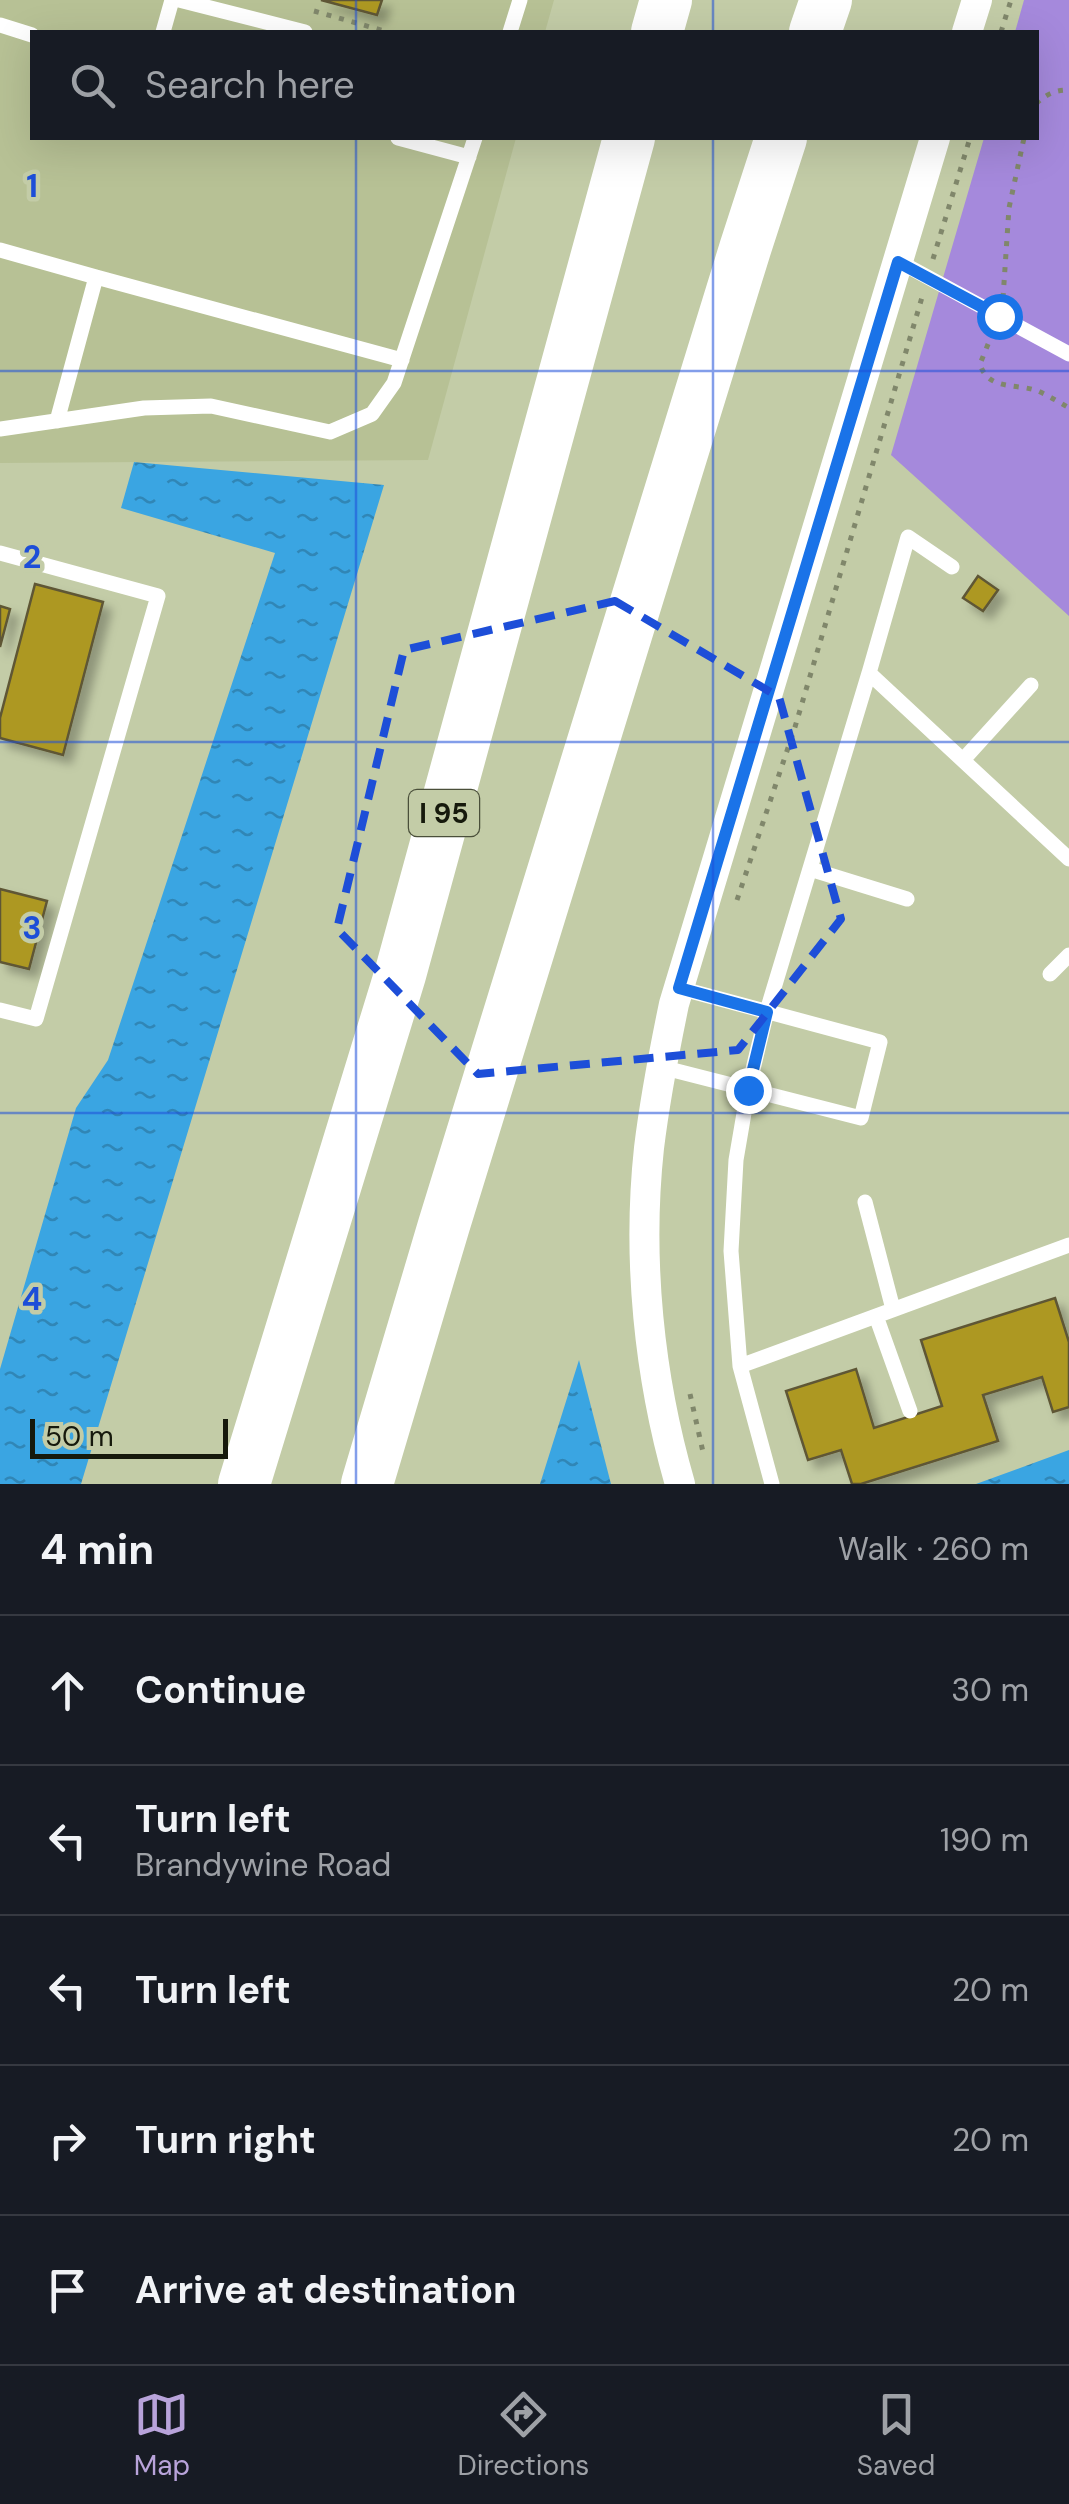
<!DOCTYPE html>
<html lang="en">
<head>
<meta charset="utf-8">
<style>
	body { margin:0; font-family:"DM Sans",sans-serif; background:#20242c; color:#f1f3f6 }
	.scale { position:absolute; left:30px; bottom:25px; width:198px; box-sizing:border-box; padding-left:10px; border:5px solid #16190c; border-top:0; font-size:28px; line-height:35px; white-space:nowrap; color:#16190c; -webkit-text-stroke:8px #c3cca7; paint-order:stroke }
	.stop { position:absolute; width:30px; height:30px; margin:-22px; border:8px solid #1a73e8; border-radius:50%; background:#fff }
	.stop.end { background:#1a73e8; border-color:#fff; box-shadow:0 2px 10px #0008 }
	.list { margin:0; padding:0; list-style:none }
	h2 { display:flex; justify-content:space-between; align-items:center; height:130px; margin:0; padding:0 40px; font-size:42px }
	h2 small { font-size:32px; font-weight:400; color:#9ea1a6 }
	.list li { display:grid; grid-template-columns:65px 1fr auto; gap:30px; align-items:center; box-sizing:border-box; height:150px; padding:0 40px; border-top:2px solid #363941 }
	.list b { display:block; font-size:38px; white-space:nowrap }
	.list p { margin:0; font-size:32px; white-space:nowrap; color:#9ea1a6 }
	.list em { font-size:32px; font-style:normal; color:#9ea1a6 }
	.icon { flex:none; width:55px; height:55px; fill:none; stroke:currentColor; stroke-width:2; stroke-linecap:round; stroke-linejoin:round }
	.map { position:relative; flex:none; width:1069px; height:1484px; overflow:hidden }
	.search { position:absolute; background:#171b24; box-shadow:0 10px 40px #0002; left:30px; right:30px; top:30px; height:110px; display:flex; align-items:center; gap:25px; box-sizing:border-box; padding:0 35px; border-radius:0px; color:#9ea1a6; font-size:38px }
	.sheet { height:880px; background:#171b24 }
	nav { display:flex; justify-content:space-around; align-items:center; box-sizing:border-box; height:140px; border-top:2px solid #363941; background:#171b24; font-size:28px; color:#9ea1a6 }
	nav a { display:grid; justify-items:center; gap:5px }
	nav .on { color:#b8a3da }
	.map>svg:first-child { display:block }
	.built { fill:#b7c195 }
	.grass { fill:#a589dc }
	.water { fill:url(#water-ripples) }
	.building { fill:#ad9822; stroke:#5e5735; stroke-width:2.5; filter:url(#shadow) }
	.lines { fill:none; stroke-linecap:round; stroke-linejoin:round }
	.path { stroke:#80876b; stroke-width:5; stroke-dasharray:5 8; stroke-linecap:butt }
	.lane { stroke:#fff; stroke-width:15 }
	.street { stroke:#fff; stroke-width:30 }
	.highway { stroke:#fff; stroke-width:52 }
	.route { stroke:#1a73e8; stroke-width:12 }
	.marked { fill:none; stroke:#1d4ed8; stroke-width:8; stroke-dasharray:20 12; stroke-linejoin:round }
	.grid { fill:none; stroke:#1d4ed8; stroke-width:2.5; stroke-opacity:0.55 }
	.labels { text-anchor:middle; stroke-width:9; stroke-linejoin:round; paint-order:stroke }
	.shield { fill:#c3cca7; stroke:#4a4f3a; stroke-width:2.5 }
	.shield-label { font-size:28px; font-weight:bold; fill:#16190c }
	.grid-label { font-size:32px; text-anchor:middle; font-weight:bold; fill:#1d4ed8; stroke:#c3cca7; stroke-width:9; stroke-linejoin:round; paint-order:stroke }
</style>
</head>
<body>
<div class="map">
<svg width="1069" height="1484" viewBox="0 0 1069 1484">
	<defs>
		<pattern id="water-ripples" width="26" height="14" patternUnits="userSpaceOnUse" patternTransform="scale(2.5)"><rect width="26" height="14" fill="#3aa5e2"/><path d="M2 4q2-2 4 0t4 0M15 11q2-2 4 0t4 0" fill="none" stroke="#3086b6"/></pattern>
		<filter id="shadow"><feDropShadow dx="8" dy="8" stdDeviation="5" flood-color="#0004"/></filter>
	</defs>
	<rect width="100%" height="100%" fill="#c3cca7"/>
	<!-- built -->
	<path class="built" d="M0 0H554L545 32H32V138H516L428 460 0 463Z"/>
	<!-- grass -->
	<path class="grass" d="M1024 0H1069V616L891 455 984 138H1036V32H1015Z"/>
	<!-- water -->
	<path class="water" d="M134 462 384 485 81 1484H0V1369L76 1108 108 1060 275 553 121 508Z
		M579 1360 611 1484H540Z
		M1069 1450V1484H976Z"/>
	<!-- building -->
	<path class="building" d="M321 0H382L377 15Z
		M978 576 998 590 983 611 963 598Z
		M35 584 103 602 63 755 0 738V718Z
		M0 606 10 609 0 647Z
		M0 889 47 901 29 969 0 962Z
		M1055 1298 1069 1342V1407L1053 1412 1042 1377 983 1395 998 1441 861 1484H852L841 1450 808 1460 786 1391 856 1369 874 1428 942 1406 921 1340Z"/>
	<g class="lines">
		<!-- path -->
		<path class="path" d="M314 11 388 32
			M1001 32 1011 0
			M1036 104C1046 94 1055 90 1069 90
			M933 259 970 138
			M1003 298 1009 208 1024 138
			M993 332 980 364C988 391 1016 383 1038 391 1049 396 1059 402 1069 408
			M737 900 795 727 923 294
			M690 1394 703 1452"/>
		<!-- lane -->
		<path class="lane" d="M179 0 305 32
			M0 25 32 35
			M163 32 172 0
			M510 32 520 0
			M398 138 469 157
			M0 250 96 277 57 421
			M898 261 1069 354
			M96 277 402 360
			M0 429 144 408 211 406 330 432 372 414 394 383 475 138
			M0 553 158 596 36 1019 0 1010
			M869 673 908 537 952 567
			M963 760 1031 685
			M810 869 907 899
			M1050 974 1069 955
			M661 1067 861 1118 880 1042 679 988
			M865 1202 893 1309
			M876 1316 910 1411
			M740 1366 1069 1245
			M772 1484 740 1366 731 1251 736 1160 748 1090 767 1011 869 673 1069 859"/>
		<!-- street -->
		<path class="street" d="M967 32 977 0
			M680 1484C649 1377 637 1259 649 1148 655 1099 664 1052 674 1004L935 138"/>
		<!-- highway -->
		<path class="highway" d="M657 32 666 0
			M815 32 826 0
			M244 1484 400 975 629 138
			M367 1484 444 1225 745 249 781 138"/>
	</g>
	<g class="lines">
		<!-- route -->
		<path class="route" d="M748 1090 767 1012 679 988 898 262 999 316"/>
	</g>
	<!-- marked area -->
	<path class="marked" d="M615 601 779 697 841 919 738 1050 478 1074 337 929 404 650Z"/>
	<!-- grid -->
	<path class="grid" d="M356 0V32M713 0V32M356 138V1484M713 138V1484M0 371H1069M0 742H1069M0 1113H1069"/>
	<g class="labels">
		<!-- shield labels -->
		<rect class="shield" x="409" y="790" width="70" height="46" rx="8"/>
		<g class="shield-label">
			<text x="444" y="823">I 95</text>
		</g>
	</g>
	<g class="grid-label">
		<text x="32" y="197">1</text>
		<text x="32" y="568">2</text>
		<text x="32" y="939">3</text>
		<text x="32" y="1310">4</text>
	</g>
</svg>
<div class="scale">50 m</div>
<div class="stop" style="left:999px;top:316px"></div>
<div class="stop end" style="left:748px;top:1090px"></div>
<div class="search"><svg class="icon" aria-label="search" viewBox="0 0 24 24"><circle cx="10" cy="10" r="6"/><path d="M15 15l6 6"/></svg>Search here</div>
</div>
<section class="sheet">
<h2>4 min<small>Walk · 260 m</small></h2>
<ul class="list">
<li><svg class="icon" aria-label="ahead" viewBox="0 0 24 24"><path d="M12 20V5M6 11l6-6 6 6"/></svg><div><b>Continue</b></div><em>30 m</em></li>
<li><svg class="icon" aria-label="left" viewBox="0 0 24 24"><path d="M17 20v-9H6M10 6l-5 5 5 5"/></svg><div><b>Turn left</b><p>Brandywine Road</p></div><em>190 m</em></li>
<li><svg class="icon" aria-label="left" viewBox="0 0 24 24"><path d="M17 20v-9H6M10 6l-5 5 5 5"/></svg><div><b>Turn left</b></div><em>20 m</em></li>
<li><svg class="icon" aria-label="right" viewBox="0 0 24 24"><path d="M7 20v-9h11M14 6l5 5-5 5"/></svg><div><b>Turn right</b></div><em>20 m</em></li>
<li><svg class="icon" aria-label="arrive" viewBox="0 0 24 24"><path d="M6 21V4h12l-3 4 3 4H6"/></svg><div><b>Arrive at destination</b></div></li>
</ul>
</section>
<nav>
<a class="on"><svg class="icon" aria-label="map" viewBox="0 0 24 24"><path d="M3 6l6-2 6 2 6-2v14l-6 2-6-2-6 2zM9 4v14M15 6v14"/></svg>Map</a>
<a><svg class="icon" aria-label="directions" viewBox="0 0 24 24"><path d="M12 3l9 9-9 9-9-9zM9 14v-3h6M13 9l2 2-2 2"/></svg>Directions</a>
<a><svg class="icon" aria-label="saved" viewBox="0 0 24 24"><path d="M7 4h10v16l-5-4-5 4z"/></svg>Saved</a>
</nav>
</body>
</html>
